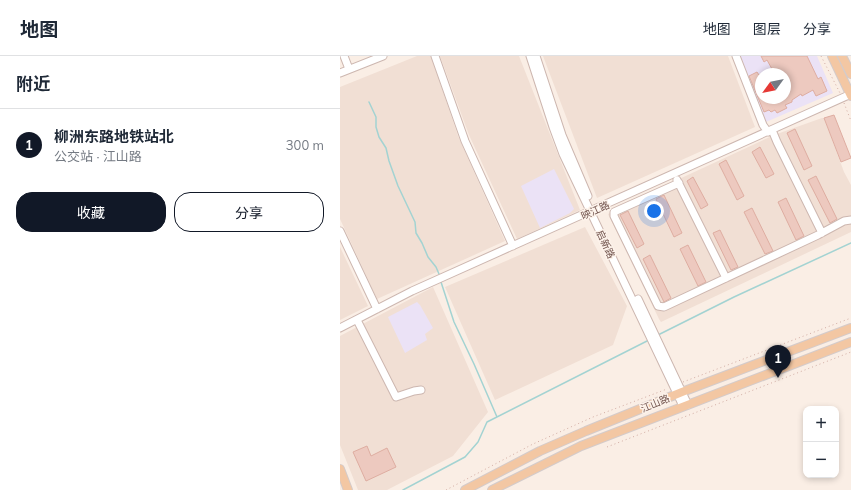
<!DOCTYPE html>
<html lang="zh">
<head>
<meta charset="utf-8">
<style>
	body { margin:0; font-family:Mulish,"Noto Sans SC",sans-serif; background:#f2f2f3; color:#1f2937 }
	.controls { position:absolute; right:12px; bottom:12px; display:grid; overflow:hidden; border-radius:8px; box-shadow:0 2px 6px #0003 }
	.controls button { width:36px; height:36px; display:grid; place-items:center; padding:0; border:0; border-bottom:1px solid #e0e1e3; background:#fff; color:#1f2937; font:20px sans-serif }
	.compass { position:absolute; left:415px; top:12px; width:36px; height:36px; border-radius:50%; background:#fff; box-shadow:0 2px 6px #0003; rotate:237deg }
	.you { position:absolute; left:314px; top:155px; width:14px; height:14px; margin:-10px; border:3px solid #fff; border-radius:50%; background:#1a73e8; box-shadow:0 0 0 6px #1a73e833 }
	.badge { display:grid; place-items:center; width:26px; height:26px; border-radius:50%; background:#111827; color:#fff; font-size:13px; font-weight:700 }
	.pin { position:absolute; translate:-50% -33px; filter:drop-shadow(0 1px 2px #0008) }
	.pin::after { content:''; position:absolute; top:21px; width:14px; height:12px; background:inherit; clip-path:polygon(0 0,100% 0,50% 100%) }
	.list { margin:0; padding:0; list-style:none }
	h2 { display:flex; justify-content:space-between; align-items:center; height:52px; margin:0; padding:0 16px; font-size:17px }
	h2 small { font-size:13px; font-weight:400; color:#747a83 }
	.list li { display:grid; grid-template-columns:26px 1fr auto; gap:12px; align-items:center; box-sizing:border-box; height:72px; padding:0 16px; border-top:1px solid #e0e1e3 }
	.list b { display:block; font-size:15px; white-space:nowrap }
	.list p { margin:0; font-size:13px; white-space:nowrap; color:#747a83 }
	.list em { font-size:13px; font-style:normal; color:#747a83 }
	.actions { display:flex; gap:8px; padding:12px 16px }
	.actions a { flex:1; padding:9px 0; border:1px solid #111827; border-radius:16px; text-align:center; font-size:14px; color:#111827 }
	.actions .main { background:#111827; color:#fff }
	.map { position:relative; flex:none; width:511px; height:434px; overflow:hidden }
	header { display:flex; align-items:center; gap:24px; box-sizing:border-box; height:56px; padding:0 20px; background:#fff; border-bottom:1px solid #e0e1e3 }
	header strong { font-size:19px }
	nav { display:flex; gap:22px; margin-inline-start:auto; font-size:14px }
	main { display:flex }
	aside { flex:1; background:#fff }
	.map>svg:first-child { display:block }
	.residential { fill:#f1dfd4 }
	.education { fill:#ebe2f6; fill-rule:evenodd }
	.lines { fill:none; stroke-linecap:round; stroke-linejoin:round }
	.stream { stroke:#a3d3d2; stroke-width:1.5 }
	.building { fill:#edc9bf; stroke:#deada1 }
	.minor-casing { stroke:#cdb7b0; stroke-width:9 }
	.major-casing { stroke:#d4cbca; stroke-width:10 }
	.path { stroke:#d2aca3; stroke-width:1; stroke-dasharray:1 3; stroke-linecap:butt }
	.minor { stroke:#fff; stroke-width:7 }
	.major { stroke:#f3c7a3; stroke-width:8 }
	.labels { text-anchor:middle; stroke-width:3; stroke-linejoin:round; paint-order:stroke }
	.street-label { font-size:10px; fill:#71534d; stroke:#fdf3eb }
</style>
</head>
<body>
<header>
<strong>地图</strong>
<nav><a>地图</a><a>图层</a><a>分享</a></nav>
</header>
<main>
<aside>
<h2>附近<small></small></h2>
<ul class="list">
<li><span class="badge">1</span><div><b>柳洲东路地铁站北</b><p>公交站 · 江山路</p></div><em>300 m</em></li>
</ul>
<div class="actions"><a class="main">收藏</a><a>分享</a></div>
</aside>
<div class="map">
<svg width="511" height="434" viewBox="0 0 511 434">
	<rect width="100%" height="100%" fill="#faeee5"/>
	<!-- residential -->
	<path class="residential" d="M77 0H91L118 80 165 185 37 243 0 163V31Z
		M100 0H179L240 154 177 183 129 79Z
		M203 0H388L415 71 257 142Z
		M482 62H484L504 116 511 129V176L321 266 319 263 268 158 337 124 434 79Z
		M245 171 287 250 273 289 155 344 105 231Z
		M0 191 28 250 0 264Z
		M93 231 148 356 113 400 47 434H18L0 389V280Z"/>
	<!-- education -->
	<path class="education" d="M399 0H477L493 37 426 66ZM421 18H445V42H421Z
		M214 113 234 153 230 157 200 172 181 130Z
		M77 246 80 249 93 272 85 278 87 284 65 297 48 261Z"/>
	<g class="lines">
		<!-- stream -->
		<path class="stream" d="M29 46 36 61V71L39 81 46 92 49 105 58 130 75 166 76 177 82 187 88 201 96 211 99 218
			M101 226 114 266 134 308 157 361
			M318 279 394 241 511 187
			M63 434 125 401 138 386 147 366 309 284"/>
	</g>
	<!-- building -->
	<path class="building" d="M421 0H467L478 23 481 21 487 35 476 40 473 34 462 40 461 38 452 44V46L445 49 447 52 437 57 435 54 431 56 429 54 424 56 409 20 417 16 419 19 421 18V42H445V18H421L432 13 427 4 424 6Z
		M494 59 511 102 501 106 484 62Z
		M455 73 472 110 464 114 447 77Z
		M420 91 434 118 426 122 412 96Z
		M386 104 404 140 397 144 379 108Z
		M476 120 497 163 490 167 468 124Z
		M353 121 368 149 361 153 347 125Z
		M324 139 342 177 334 181 316 143Z
		M446 142 464 180 456 184 438 146Z
		M412 152 433 195 425 198 404 156Z
		M288 155 304 188 297 192 280 159Z
		M380 174 398 211 391 214 373 177Z
		M348 189 366 226 358 230 340 193Z
		M310 199 331 242 324 246 303 203Z
		M27 390 31 400 47 392 56 411 26 425 13 396Z"/>
	<g class="lines">
		<defs>
			<path id="minor" d="M4 0 9 13
				M95 0 125 85 173 190
				M190 0 213 71 223 98 343 350
				M196 0 222 79 248 140
				M396 0 423 69 428 76
				M0 17 43 0
				M432 74 437 86 482 177
				M337 124 386 222
				M339 127 274 156V160L318 250 324 251 478 179 504 165 511 164
				M0 175 37 253
				M298 243 348 349
				M17 264 56 341 74 335 81 334
				M0 272 72 235 511 38"/>
			<path id="major" d="M492 0 511 40
				M502 0 511 18
				M0 413 8 434
				M125 434 200 395 246 375 342 336 511 272
				M152 434 241 390 511 286"/>
		</defs>
		<!-- minor casing -->
		<use href="#minor" class="minor-casing"/>
		<!-- major casing -->
		<use href="#major" class="major-casing"/>
		<!-- path -->
		<path class="path" d="M481 0 500 37
			M504 47 511 65
			M343 326 511 262
			M267 391 511 296
			M106 434 193 388 253 361 327 333"/>
		<!-- minor -->
		<use href="#minor" class="minor"/>
		<!-- major -->
		<use href="#major" class="major"/>
	</g>
	<g class="labels">
		<!-- street labels -->
		<g class="street-label">
			<text transform="translate(255 154) rotate(-24)" y="4">映江路</text>
			<text transform="translate(266 188) rotate(65)" y="4">启新路</text>
			<text transform="translate(315 347) rotate(-23)" y="4">江山路</text>
		</g>
	</g>
</svg>
<div class="controls">
<button>+</button>
<button>−</button>
</div>
<svg class="compass" viewBox="-18 -18 36 36"><path d="M0-13l5 13h-10z" fill="#e53935"/><path d="M0 13l5-13h-10z" fill="#747a83"/></svg>
<div class="you"></div>
<div class="pin badge" style="left:438px;top:322px">1</div>
</div>
</main>
</body>
</html>
